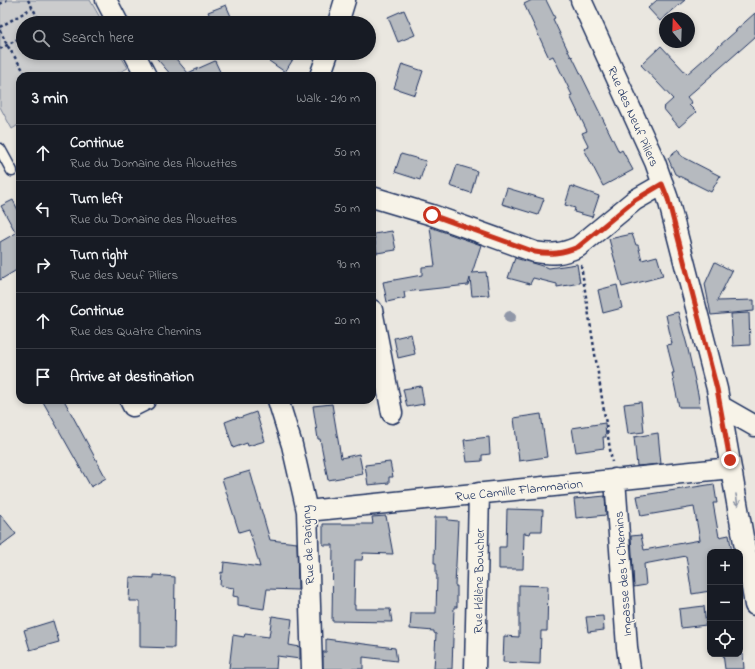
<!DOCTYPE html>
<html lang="en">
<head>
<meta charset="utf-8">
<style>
	body { margin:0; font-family:"Indie Flower",sans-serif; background:#242831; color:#f1f3f6 }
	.controls { position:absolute; right:12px; bottom:12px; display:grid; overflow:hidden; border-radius:8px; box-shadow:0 2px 6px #0003 }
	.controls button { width:36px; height:36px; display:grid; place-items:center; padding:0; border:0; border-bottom:1px solid #363941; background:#171b24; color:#f1f3f6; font:20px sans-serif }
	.compass { position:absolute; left:659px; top:12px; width:36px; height:36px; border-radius:50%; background:#171b24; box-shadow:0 2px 6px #0003; rotate:341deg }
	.stop { position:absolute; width:12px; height:12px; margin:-9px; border:3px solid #c8321e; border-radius:50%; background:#fff }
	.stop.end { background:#c8321e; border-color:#fff; box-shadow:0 1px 4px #0008 }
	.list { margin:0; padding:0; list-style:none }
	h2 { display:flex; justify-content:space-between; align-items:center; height:52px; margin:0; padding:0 16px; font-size:17px }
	h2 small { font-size:13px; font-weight:400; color:#9ea1a6 }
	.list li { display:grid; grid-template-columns:26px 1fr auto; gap:12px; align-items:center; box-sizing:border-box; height:56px; padding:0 16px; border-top:1px solid #363941 }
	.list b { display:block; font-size:15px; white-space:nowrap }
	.list p { margin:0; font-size:13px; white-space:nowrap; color:#9ea1a6 }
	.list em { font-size:13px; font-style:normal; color:#9ea1a6 }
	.icon { flex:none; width:22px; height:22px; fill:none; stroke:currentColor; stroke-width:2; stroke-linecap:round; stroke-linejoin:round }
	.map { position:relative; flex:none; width:755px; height:669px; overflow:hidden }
	.search { position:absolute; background:#171b24; box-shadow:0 2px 6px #0003; left:16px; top:16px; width:360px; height:44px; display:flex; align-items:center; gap:10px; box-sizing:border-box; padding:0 14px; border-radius:22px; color:#9ea1a6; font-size:15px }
	.panel { position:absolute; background:#171b24; box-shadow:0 2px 6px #0003; left:16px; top:72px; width:360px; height:332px; border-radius:12px }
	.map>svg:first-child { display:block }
	.green { fill:#cbcccd; stroke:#737e96 }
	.building { fill:#b6babf; stroke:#1b2f5e }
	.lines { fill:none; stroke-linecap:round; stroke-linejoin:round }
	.service-casing { stroke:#1b2f5e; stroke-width:13 }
	.minor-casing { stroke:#1b2f5e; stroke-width:23 }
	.path { stroke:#1b2f5e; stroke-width:2.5; stroke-dasharray:3 3; stroke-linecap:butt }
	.service { stroke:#f7f3e8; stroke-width:10 }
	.minor { stroke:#f7f3e8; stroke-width:20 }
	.tree { fill:#9097a8 }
	.oneway { stroke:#8991a3 }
	.route { stroke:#c8321e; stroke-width:5 }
	.labels { text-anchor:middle; stroke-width:3; stroke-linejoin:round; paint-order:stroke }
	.street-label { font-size:13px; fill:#1b2f5e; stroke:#f7f3e8 }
</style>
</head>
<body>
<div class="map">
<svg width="755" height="669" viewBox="0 0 755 669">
	<rect width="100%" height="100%" fill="#eae7e0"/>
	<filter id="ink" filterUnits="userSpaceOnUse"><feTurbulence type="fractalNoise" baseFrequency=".025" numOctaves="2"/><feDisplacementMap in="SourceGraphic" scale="8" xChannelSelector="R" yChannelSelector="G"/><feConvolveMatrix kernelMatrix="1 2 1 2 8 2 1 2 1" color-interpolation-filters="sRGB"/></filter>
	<g filter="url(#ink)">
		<!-- green -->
		<path class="green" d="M0 0H90L103 23H23V53H119L128 68 112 76H20V124L12 129 0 107Z"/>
		<!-- building -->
		<path class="building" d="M532 0H546L555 18 553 19 571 57 572 56 619 152 622 150 633 170 603 186 584 149 589 147 582 133 587 131 570 96 572 95 553 56 549 58 524 4Z
			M657 0H685L660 21 648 8Z
			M226 5 234 23H213L208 12Z
			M404 10 415 35 398 42 388 17Z
			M755 13V37L687 97 692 103 689 105 696 112 679 127 663 108 673 99 641 65 661 46 687 74 736 31V30Z
			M152 53H171L188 73 215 61 222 76H172Z
			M276 53H297L285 72 269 61Z
			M402 64 423 71 415 95 394 88Z
			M678 150 681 156 720 176 711 192 675 174 668 158Z
			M401 154 426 161 420 180 395 172Z
			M457 165 477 171 471 193 450 186Z
			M571 186 599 196 592 217 574 212 575 208 565 205Z
			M507 188 544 199 538 215 502 204Z
			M13 200 20 214V268L0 280V242L16 233 1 206Z
			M430 227 481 245 472 273 486 272 489 295 472 296 470 278 468 285 404 292 405 298 387 302 383 282 422 275V267L435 266Z
			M392 231 396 250 377 253 374 234Z
			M632 234 636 245H638L642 260 657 256 663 276 622 287 609 239Z
			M515 258 549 268 577 264 580 283 557 287V284L533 278 530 284 508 278Z
			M715 262 732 271 717 301 754 300V311L711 315 705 284Z
			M617 285 622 308 603 313 598 290Z
			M678 312 687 345 698 394 700 407H679L672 373H674L667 345 672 344 666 315Z
			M749 313 750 345 733 346 731 314Z
			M411 334 415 354 398 358 394 338Z
			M421 386 424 404 407 407 403 389Z
			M42 400H64L106 478 91 487Z
			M641 402 644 432 628 434 624 404Z
			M332 404 341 458 359 454 363 474 328 480 320 439H318L313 406Z
			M256 412 265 441 248 446 247 443 233 448 225 422 238 417 239 418Z
			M541 414 547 457 519 461 514 418Z
			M605 423 606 437H603L604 448 576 452 572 428Z
			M658 433 661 464 637 466 634 437Z
			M489 437 490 454 482 455V461L467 462 464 440Z
			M390 462 393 477H389V483L368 485 365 465Z
			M250 471 270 540 297 543 298 590 267 589 264 609 238 605V597L233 596 234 588 220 586 221 572 223 573 224 562 260 567 249 529 239 532 222 479Z
			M714 484 717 503H713L719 537 729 535 732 552H710V591L692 594 686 556 644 564 646 585 634 587 631 536 641 535 644 550 700 540 694 507 641 516 637 496Z
			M605 496 606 515 576 518 574 499Z
			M507 509 543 510 542 531H531L530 534 524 533 523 569H499V547H506Z
			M0 514 16 534 0 546Z
			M386 516 393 554 363 553 362 560H355L354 605H355V609H390L392 622 332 621 333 545H323V524H373L372 517Z
			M435 517H448V520L458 521 455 586H457V607H454L452 669H434L436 634 434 633V631L410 629 411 613H436L437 575H436V563H434Z
			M154 575 175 577 174 648 140 647V601H129L130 577 154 578Z
			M519 585 548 586 547 631H541L540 664 503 662 504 636 519 637Z
			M704 606 706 625 681 628 679 609Z
			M272 616 292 619 289 645 300 647V659L277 656 276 669H229L233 635 244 637 245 634 269 637Z
			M603 616 604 630 588 632 586 617Z
			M53 621 59 642 30 650 24 630Z
			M326 639 395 648 397 661 363 657V669H323V652H326Z
			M723 654H743L744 669H725Z"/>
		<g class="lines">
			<defs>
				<path id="service" d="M0 149 12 171"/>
				<path id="minor" d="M106 0 118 23
					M581 0 655 162 668 199 717 389 755 605
					M338 23 345 0
					M134 53 146 76
					M320 76 328 53
					M372 197 432 215 535 252C552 255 562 254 578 247L635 200 663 184
					M372 310 392 413
					M130 400 133 406 145 400
					M278 400 292 445 307 511 312 669
					M720 406 755 426
					M615 479 627 647 630 669
					M307 511 731 468
					M475 669 479 493"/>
			</defs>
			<!-- service casing -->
			<use href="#service" class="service-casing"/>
			<!-- minor casing -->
			<use href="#minor" class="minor-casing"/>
			<!-- path -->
			<path class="path" d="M28 0 41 23
				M0 4 7 0
				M0 27 32 8
				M0 30 7 45 27 76
				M0 49 23 36
				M581 265 612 462"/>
			<!-- service -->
			<use href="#service" class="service"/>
			<!-- minor -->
			<use href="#minor" class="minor"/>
		</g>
		<!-- trees -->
		<circle class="tree" cx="510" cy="317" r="6"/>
		<!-- one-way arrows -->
		<defs><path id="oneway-shaft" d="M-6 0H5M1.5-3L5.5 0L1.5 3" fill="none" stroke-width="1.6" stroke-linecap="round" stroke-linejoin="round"/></defs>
		<use class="oneway" href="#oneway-shaft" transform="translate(737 500) rotate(80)"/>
	</g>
	<g class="lines" filter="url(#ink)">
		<!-- route -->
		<path class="route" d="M432 215 535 252C551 255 563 253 578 247L635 200 662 184 668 199 717 389 730 460"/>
	</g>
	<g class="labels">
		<!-- street labels -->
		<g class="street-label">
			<text transform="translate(634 116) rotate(66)" y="5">Rue des Neuf Piliers</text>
			<text transform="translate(519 489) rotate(-6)" y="5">Rue Camille Flammarion</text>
			<text transform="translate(307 545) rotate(-93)" y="5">Rue de Parigny</text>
			<text transform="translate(622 574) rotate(-94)" y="5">Impasse des 4 Chemins</text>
			<text transform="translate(478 581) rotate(-89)" y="5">Rue Hélène Boucher</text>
		</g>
	</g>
</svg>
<div class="controls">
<button>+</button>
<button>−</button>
<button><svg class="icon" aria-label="locate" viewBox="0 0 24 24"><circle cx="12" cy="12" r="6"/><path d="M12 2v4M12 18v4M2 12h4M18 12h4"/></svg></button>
</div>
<svg class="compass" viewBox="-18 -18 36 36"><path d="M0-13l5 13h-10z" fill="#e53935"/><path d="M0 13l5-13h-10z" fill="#9ea1a6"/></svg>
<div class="stop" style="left:432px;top:215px"></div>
<div class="stop end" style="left:730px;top:460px"></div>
<div class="search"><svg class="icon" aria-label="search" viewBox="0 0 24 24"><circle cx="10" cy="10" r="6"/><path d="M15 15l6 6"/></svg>Search here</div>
<section class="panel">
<h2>3 min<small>Walk · 210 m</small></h2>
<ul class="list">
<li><svg class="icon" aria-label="ahead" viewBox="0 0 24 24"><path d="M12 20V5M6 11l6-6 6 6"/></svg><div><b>Continue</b><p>Rue du Domaine des Alouettes</p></div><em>50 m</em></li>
<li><svg class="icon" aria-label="left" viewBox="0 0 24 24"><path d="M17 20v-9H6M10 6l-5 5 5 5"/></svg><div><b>Turn left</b><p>Rue du Domaine des Alouettes</p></div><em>50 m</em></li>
<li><svg class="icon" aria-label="right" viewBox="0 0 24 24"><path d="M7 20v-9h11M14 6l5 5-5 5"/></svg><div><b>Turn right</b><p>Rue des Neuf Piliers</p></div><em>90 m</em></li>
<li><svg class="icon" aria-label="ahead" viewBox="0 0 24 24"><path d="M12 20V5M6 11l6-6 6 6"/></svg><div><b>Continue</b><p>Rue des Quatre Chemins</p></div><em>20 m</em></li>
<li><svg class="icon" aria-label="arrive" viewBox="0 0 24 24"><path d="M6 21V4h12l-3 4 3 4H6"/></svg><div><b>Arrive at destination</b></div></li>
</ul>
</section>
</div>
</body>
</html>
